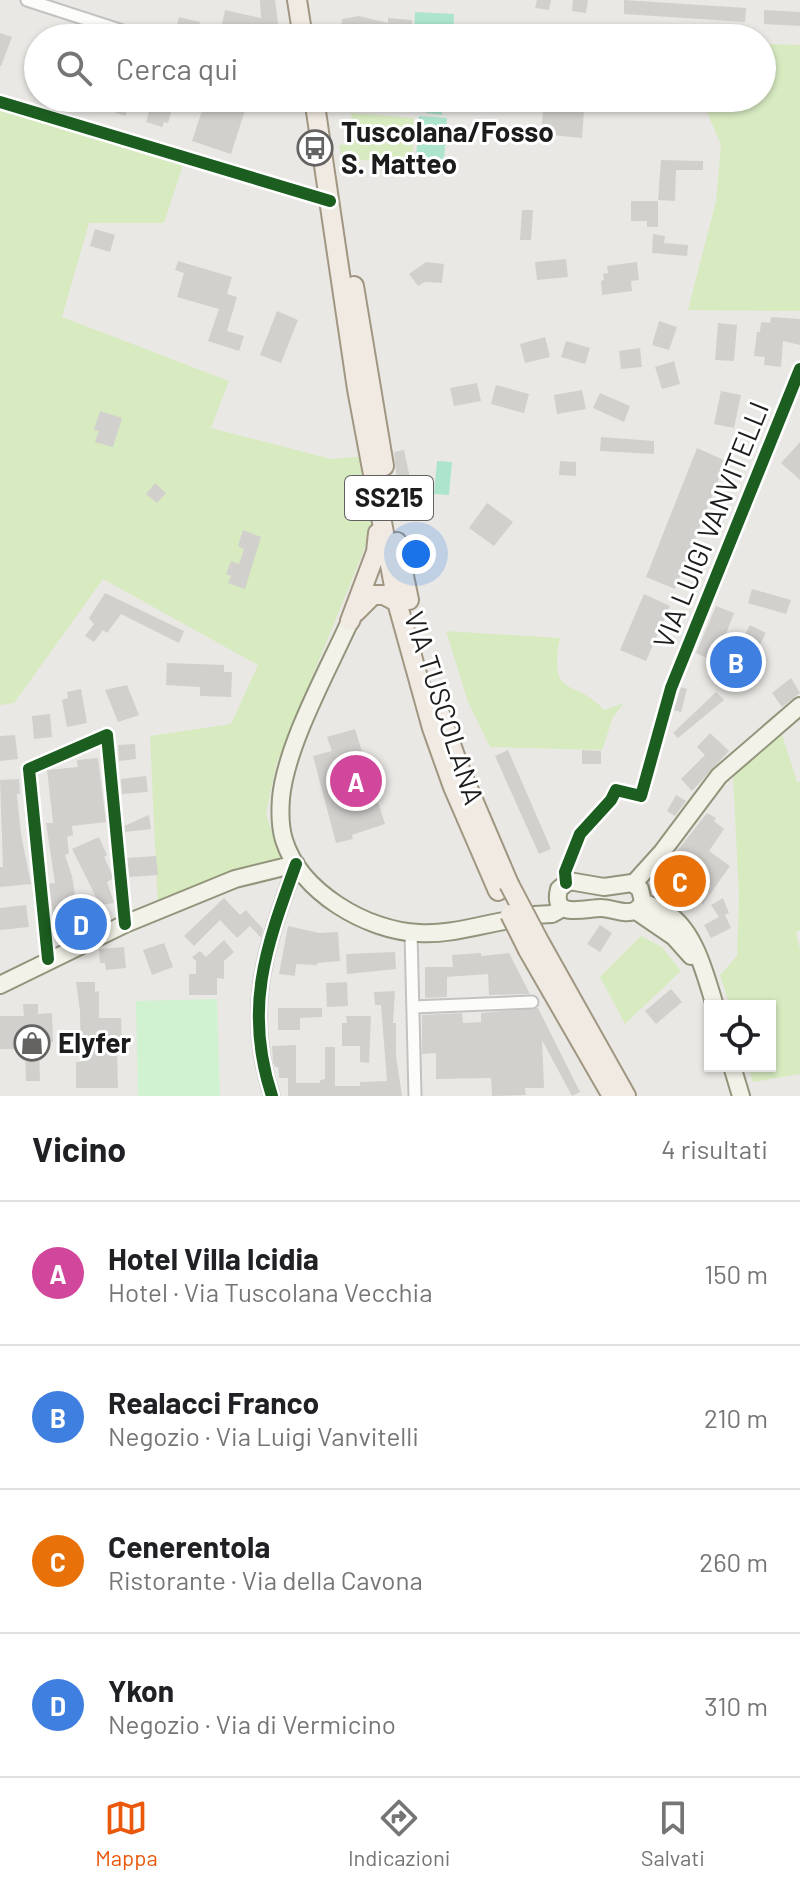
<!DOCTYPE html>
<html lang="it">
<head>
<meta charset="utf-8">
<style>
	body { margin:0; font-family:Barlow,sans-serif; background:#f6f6f6; color:#202124 }
	.controls { position:absolute; right:24px; bottom:24px; display:grid; overflow:hidden; border-radius:0px; box-shadow:0 2px 6px #0004 }
	.controls button { width:72px; height:72px; display:grid; place-items:center; padding:0; border:0; border-bottom:2px solid #e0e0e0; background:#fff; color:#202124; font:40px sans-serif }
	.you { position:absolute; left:416px; top:554px; width:28px; height:28px; margin:-20px; border:6px solid #fff; border-radius:50%; background:#1a73e8; box-shadow:0 0 0 12px #1a73e833 }
	.badge { display:grid; place-items:center; width:52px; height:52px; border-radius:50%; background:#ea580c; color:#fff; font-size:26px; font-weight:700 }
	.pin { position:absolute; translate:-50% -50%; border:4px solid #fff; box-shadow:0 2px 8px #0006 }
	.list { margin:0; padding:0; list-style:none }
	h2 { display:flex; justify-content:space-between; align-items:center; height:104px; margin:0; padding:0 32px; font-size:34px }
	h2 small { font-size:26px; font-weight:400; color:#757577 }
	.list li { display:grid; grid-template-columns:52px 1fr auto; gap:24px; align-items:center; box-sizing:border-box; height:144px; padding:0 32px; border-top:2px solid #e0e0e0 }
	.list b { display:block; font-size:30px; white-space:nowrap }
	.list p { margin:0; font-size:26px; white-space:nowrap; color:#757577 }
	.list em { font-size:26px; font-style:normal; color:#757577 }
	.icon { flex:none; width:44px; height:44px; fill:none; stroke:currentColor; stroke-width:2; stroke-linecap:round; stroke-linejoin:round }
	.map { position:relative; flex:none; width:800px; height:1096px; overflow:hidden }
	.search { position:absolute; background:#fff; box-shadow:0 2px 6px #0004; left:24px; right:24px; top:24px; height:88px; display:flex; align-items:center; gap:20px; box-sizing:border-box; padding:0 28px; border-radius:44px; color:#757577; font-size:30px }
	.sheet { height:680px; background:#fff }
	nav { display:flex; justify-content:space-around; align-items:center; box-sizing:border-box; height:112px; border-top:2px solid #e0e0e0; background:#fff; font-size:22px; color:#757577 }
	nav a { display:grid; justify-items:center; gap:4px }
	nav .on { color:#ea580c }
	.map>svg:first-child { display:block }
	.grass { fill:#d7eac0 }
	.park { fill:#d0f2d0 }
	.pitch { fill:#ace4cc }
	.building { fill:#d2d0cd }
	.lines { fill:none; stroke-linecap:round; stroke-linejoin:round }
	.minor-casing { stroke:#c3c2c0; stroke-width:15 }
	.tertiary-casing { stroke:#c3c2c0; stroke-width:18 }
	.secondary-casing { stroke:#93947c; stroke-width:20 }
	.primary-casing { stroke:#a09681; stroke-width:22 }
	.minor { stroke:#fcfcfb; stroke-width:11 }
	.tertiary { stroke:#fcfcfb; stroke-width:14 }
	.secondary { stroke:#f2f2e8; stroke-width:16 }
	.primary { stroke:#f0eae2; stroke-width:18 }
	.primary-bridge-casing { stroke:#a09681; stroke-width:22; stroke-linecap:butt }
	.primary-bridge { stroke:#f0eae2; stroke-width:18 }
	.cycleway-casing { stroke:#fff; stroke-width:17 }
	.cycleway { stroke:#1b5e20; stroke-width:12 }
	.labels { text-anchor:middle; stroke-width:6; stroke-linejoin:round; paint-order:stroke }
	.shield { fill:#fff; stroke:#606060; stroke-width:2 }
	.shield-label { font-size:26px; font-weight:bold; fill:#1c1c1c }
	.poi-label { font-size:28px; font-weight:bold; fill:#1c1c1c; stroke:#fff; text-anchor:start }
	.street-label { font-size:28px; fill:#1c1c1c; stroke:#fff }
</style>
</head>
<body>
<div class="map">
<svg width="800" height="1096" viewBox="0 0 800 1096">
	<rect width="100%" height="100%" fill="#eae8e4"/>
	<!-- grass -->
	<path class="grass" d="M762 44 800 45V311L688 310 716 201 721 145 701 98H762Z
		M348 98H382L381 109 351 106Z
		M0 102 184 162 164 223H89L62 317 229 381 211 428 331 459 369 456 380 511 276 765 266 814 281 862 158 910 150 736 231 724 258 665 103 579 14 703 0 705Z
		M353 113 414 118 412 173 379 170V161L360 160 359 169 343 168 339 145 354 144 351 116Z
		M446 631 560 638C548 701 575 677 604 710L624 703 613 717 602 750 490 747 468 702Z
		M781 731 797 782H800V930L796 932 800 949V1074L753 1082 748 1066H770V1006H730L720 975 737 956 739 898 733 774Z
		M641 936 662 947 681 971 625 1024 600 977Z"/>
	<!-- park -->
	<path class="park" d="M217 999 220 1096H138L136 1001Z"/>
	<!-- pitch -->
	<path class="pitch" d="M415 12 454 14 453 38H414Z
		M382 98H414L413 109 381 107Z
		M427 98H443L442 115 426 113Z
		M419 116 447 118 443 175 415 173Z
		M437 461 452 462 449 495 434 494Z"/>
	<!-- building -->
	<path class="building" d="M260 0H275L280 38H262L221 28 225 10 261 18Z
		M537 0H551L549 10 535 8Z
		M573 0H588L586 13 572 11Z
		M624 0 746 8 745 22 624 14Z
		M764 10 800 12V26L764 24Z
		M359 16 388 23V18L412 20V32L407 31 406 38H340L342 19Z
		M179 17 200 22 198 31 214 35V38H169L173 24 177 25Z
		M0 33 12 37 1 66H0Z
		M97 98H132L125 116 94 105Z
		M153 98H171L168 108 172 109 168 123 164 122 162 127 146 122Z
		M206 98H249L231 154 192 141Z
		M544 98H585L582 138 541 134Z
		M661 160 703 161V170H676L675 201 658 200Z
		M631 201H658V227H647V221H631Z
		M522 210H533L531 240H520Z
		M95 229 115 235 110 252 90 246Z
		M653 234 665 236 664 243 688 245 687 256 652 253Z
		M566 259 568 277 537 280 535 262Z
		M178 261 232 277 227 294 237 297 227 331 244 336 239 351 208 341 219 309 177 297 184 273 175 270Z
		M426 262 444 264 442 283 425 282 418 286 409 274Z
		M637 262 639 280 631 281 632 291 602 295 601 281 604 280 603 274 608 273 607 266Z
		M277 311 298 320 281 363 260 355Z
		M771 317 800 319V345L783 341 781 367 764 365 765 357 754 356 757 332H760L761 322 770 323Z
		M659 321 677 327 669 350 652 345Z
		M718 323 737 325 734 361 715 360Z
		M545 337 550 357 525 363 520 344Z
		M566 341 590 348 585 364 561 357Z
		M640 348 642 367 621 369 619 351Z
		M674 361 680 384 662 389 655 367Z
		M477 383 481 401 454 406 450 388Z
		M496 385 529 394 524 413 491 404Z
		M582 390 586 409 557 414 554 395Z
		M721 391 741 395 734 428 714 424Z
		M600 393 630 406 624 422 593 408Z
		M100 411 122 418 113 447 95 442 99 431 94 430Z
		M601 437 654 441V454L600 451Z
		M800 442V480L781 463Z
		M697 448 726 461 675 589 646 577Z
		M404 450 410 478 397 481 394 452Z
		M560 461 576 462V476L559 475Z
		M155 483 166 493 157 503 146 494Z
		M487 503 513 522 494 546 469 528Z
		M243 530 261 537 245 589 228 583 231 576 226 574 231 561 239 564 244 549 238 546Z
		M752 589 791 600 786 614 748 603Z
		M105 593 184 631 179 643 121 614 107 633 103 630 94 642 85 636 94 624 89 618Z
		M644 594 670 606 646 661 620 650Z
		M716 606 734 613 715 662 696 653Z
		M750 625 766 633 757 650 765 654 752 680 727 668Z
		M167 663 224 665V672H232L231 697 200 696V687L166 685Z
		M791 678 800 693 782 707 772 693Z
		M127 685 139 715 118 722 105 690Z
		M681 687 687 689 681 712 674 710Z
		M81 689 87 723 67 727 62 700 68 698 67 692Z
		M716 692 724 700 678 738 673 733Z
		M50 714 52 737 34 739 32 716Z
		M355 729 385 824 352 835 353 839 336 843 313 756 332 751 327 737Z
		M710 733 729 751 692 791 681 779 705 755 697 747Z
		M15 735 18 759 0 761V736Z
		M135 744 136 759 119 761 118 745Z
		M508 750 551 849 539 854 495 756Z
		M582 750 601 751V764H582Z
		M98 758 106 822 72 826 73 835 67 837 69 853 65 855 72 876 77 908 53 912 49 884 55 883 46 823H53L47 770 78 767 77 760Z
		M146 776 148 792 122 794 121 779Z
		M19 779 20 794H17L21 834 31 884 0 887V867H3L0 780Z
		M676 795 686 801 675 816 667 811Z
		M707 813 716 818 714 821 724 829 709 851 730 866 703 904 663 873 676 857 674 855Z
		M149 815 151 829 125 832 124 826Z
		M99 837 107 855 104 857 112 874V879L107 882 114 903 100 905 72 849Z
		M156 856 158 875 129 877 127 858Z
		M224 898 240 915 246 910 252 917 263 929 261 938 250 926 237 938 220 920 194 946 184 936Z
		M723 898 729 913 725 915 731 928 711 938 704 925 719 917 711 905Z
		M26 905 29 927 0 930V908Z
		M87 918 91 928 72 938 68 925Z
		M600 925 612 933 600 952 587 944Z
		M288 926 319 933 338 932 340 961 317 963V965L296 964 295 976 279 974Z
		M224 940 234 952 224 961V979L217 978V995H189V974H196V961L192 957 200 951 206 957Z
		M164 943 173 967 152 975 143 950Z
		M124 947 126 968 106 970 105 963H100L99 949Z
		M395 952 396 969 347 974 346 954Z
		M481 953V956L509 953 530 994 489 995 488 974 447 977V997L425 998V967H453L452 955Z
		M76 982H95V992L99 991V1018H121L122 1047H117L118 1088H76V1062H81L80 1011Z
		M347 982 348 1006 327 1007 326 983Z
		M671 989 682 1002 656 1024 645 1011Z
		M395 991 393 1023H396V1056L402 1096H288V1078H279L278 1067H275L273 1062 272 1046 296 1045V1083H320V1080L325 1079V1047H335V1086H360V1082L387 1081 381 1005H375L374 992Z
		M23 1004H38V1014L52 1013 53 1042H39L40 1081H26L25 1049H0V1016H24Z
		M278 1008H322V1017L300 1018V1030H278Z
		M538 1008 580 1092 572 1096 542 1040 544 1088H525L526 1095 492 1096 491 1078 436 1079V1053L422 1054V1015L462 1013 463 1023 481 1022V1013Z
		M346 1016H371L369 1063 360 1062V1046H342V1023H347Z"/>
	<g class="lines">
		<defs>
			<path id="minor" d="M27 0 144 38
				M0 102 330 201
				M566 883 565 872 580 834 611 800 616 790 641 796 671 688 800 369
				M411 933 415 1096
				M48 959 29 769 107 735 125 924
				M413 1007 532 1002"/>
			<path id="tertiary" d="M272 1096C243 1008 266 947 296 864"/>
			<path id="secondary" d="M350 621C328 670 286 745 281 798 280 811 280 827 284 840 300 892 367 931 419 933 447 935 476 926 504 921
				M569 881 604 887 632 883 640 889 643 902C640 906 639 909 634 911 624 915 611 908 601 908 585 908 551 920 559 889Z
				M634 883 662 852 719 776 800 706
				M643 902C652 906 662 910 671 916 696 935 706 977 715 1006
				M636 911 674 937 691 956
				M534 915 552 914 563 908
				M0 985 125 924 235 879 296 864
				M732 1066 741 1096"/>
			<path id="primary" d="M297 0 303 38
				M314 98 357 389 397 602 432 728 453 787 498 891
				M354 286 384 466
				M397 542 409 600
				M356 612 373 595H384L397 602
				M350 621 376 552 378 533
				M437 705 459 767 509 884
				M540 943 626 1096
				M528 950 612 1096"/>
		</defs>
		<!-- minor casing -->
		<use href="#minor" class="minor-casing"/>
		<!-- tertiary casing -->
		<use href="#tertiary" class="tertiary-casing"/>
		<!-- secondary casing -->
		<use href="#secondary" class="secondary-casing"/>
		<!-- primary casing -->
		<use href="#primary" class="primary-casing"/>
		<!-- minor -->
		<use href="#minor" class="minor"/>
		<!-- tertiary -->
		<use href="#tertiary" class="tertiary"/>
		<!-- secondary -->
		<use href="#secondary" class="secondary"/>
		<!-- primary -->
		<use href="#primary" class="primary"/>
		<defs>
			<path id="primary-bridge" d="M509 884 540 943
				M510 914 528 950"/>
		</defs>
		<!-- primary-bridge casing -->
		<use href="#primary-bridge" class="primary-bridge-casing"/>
		<!-- primary-bridge -->
		<use href="#primary-bridge" class="primary-bridge"/>
		<defs>
			<path id="cycleway" d="M0 102 330 201
				M566 883 565 872 580 834 611 800 616 790 641 796 671 688 800 369
				M48 959 29 769 107 735 125 924
				M272 1096C243 1008 266 947 296 864"/>
		</defs>
		<!-- cycleway casing -->
		<use href="#cycleway" class="cycleway-casing"/>
		<!-- cycleway -->
		<use href="#cycleway" class="cycleway"/>
	</g>
	<!-- icons -->
	<defs>
		<symbol id="bus-ring" viewBox="-11 -11 22 22"><circle r="9.5" fill="#fff" stroke="#646362" stroke-width="1.5"/><path d="M-5-6H5V4H4V6H2V4H-2V6H-4V4H-5ZM-3.5-4V0h7V-4ZM-3.5 1.2v1.5H-2V1.2ZM2 1.2v1.5H3.5V1.2Z" fill="#646362"/></symbol>
		<symbol id="shop-ring" viewBox="-11 -11 22 22"><circle r="9.5" fill="#fff" stroke="#646362" stroke-width="1.5"/><path d="M-5-2.5h2.3a2.7 3.5 0 0 1 5.4 0H5L5.5 6h-11ZM-1.5-2.5h3a1.5 2.3 0 0 0-3 0Z" fill="#646362"/></symbol>
	</defs>
	<g fill-rule="evenodd">
		<use href="#bus-ring" x="295" y="128" width="40" height="40"/>
		<use href="#shop-ring" x="12" y="1023" width="40" height="40"/>
	</g>
	<g class="labels">
		<!-- shield labels -->
		<rect class="shield" x="345" y="476" width="88" height="44" rx="6"/>
		<g class="shield-label">
			<text x="389" y="507">SS215</text>
		</g>
		<!-- poi labels -->
		<g class="poi-label">
			<text x="341" y="142">Tuscolana/Fosso<tspan x="341" dy="32">S. Matteo</tspan></text>
			<text x="58" y="1053">Elyfer</text>
		</g>
		<!-- street labels -->
		<g class="street-label">
			<text transform="translate(711 525) rotate(-68)" y="10">VIA LUIGI VANVITELLI</text>
			<text transform="translate(444 708) rotate(72)" y="10">VIA TUSCOLANA</text>
		</g>
	</g>
</svg>
<div class="controls">
<button><svg class="icon" aria-label="locate" viewBox="0 0 24 24"><circle cx="12" cy="12" r="6"/><path d="M12 2v4M12 18v4M2 12h4M18 12h4"/></svg></button>
</div>
<div class="you"></div>
<div class="pin badge" style="left:356px;top:781px;background:#d1479c">A</div>
<div class="pin badge" style="left:736px;top:662px;background:#3f7fe0">B</div>
<div class="pin badge" style="left:680px;top:881px;background:#e8710a">C</div>
<div class="pin badge" style="left:81px;top:924px;background:#3f7fe0">D</div>
<div class="search"><svg class="icon" aria-label="search" viewBox="0 0 24 24"><circle cx="10" cy="10" r="6"/><path d="M15 15l6 6"/></svg>Cerca qui</div>
</div>
<section class="sheet">
<h2>Vicino<small>4 risultati</small></h2>
<ul class="list">
<li><span class="badge" style="background:#d1479c">A</span><div><b>Hotel Villa Icidia</b><p>Hotel · Via Tuscolana Vecchia</p></div><em>150 m</em></li>
<li><span class="badge" style="background:#3f7fe0">B</span><div><b>Realacci Franco</b><p>Negozio · Via Luigi Vanvitelli</p></div><em>210 m</em></li>
<li><span class="badge" style="background:#e8710a">C</span><div><b>Cenerentola</b><p>Ristorante · Via della Cavona</p></div><em>260 m</em></li>
<li><span class="badge" style="background:#3f7fe0">D</span><div><b>Ykon</b><p>Negozio · Via di Vermicino</p></div><em>310 m</em></li>
</ul>
</section>
<nav>
<a class="on"><svg class="icon" aria-label="map" viewBox="0 0 24 24"><path d="M3 6l6-2 6 2 6-2v14l-6 2-6-2-6 2zM9 4v14M15 6v14"/></svg>Mappa</a>
<a><svg class="icon" aria-label="directions" viewBox="0 0 24 24"><path d="M12 3l9 9-9 9-9-9zM9 14v-3h6M13 9l2 2-2 2"/></svg>Indicazioni</a>
<a><svg class="icon" aria-label="saved" viewBox="0 0 24 24"><path d="M7 4h10v16l-5-4-5 4z"/></svg>Salvati</a>
</nav>
</body>
</html>
